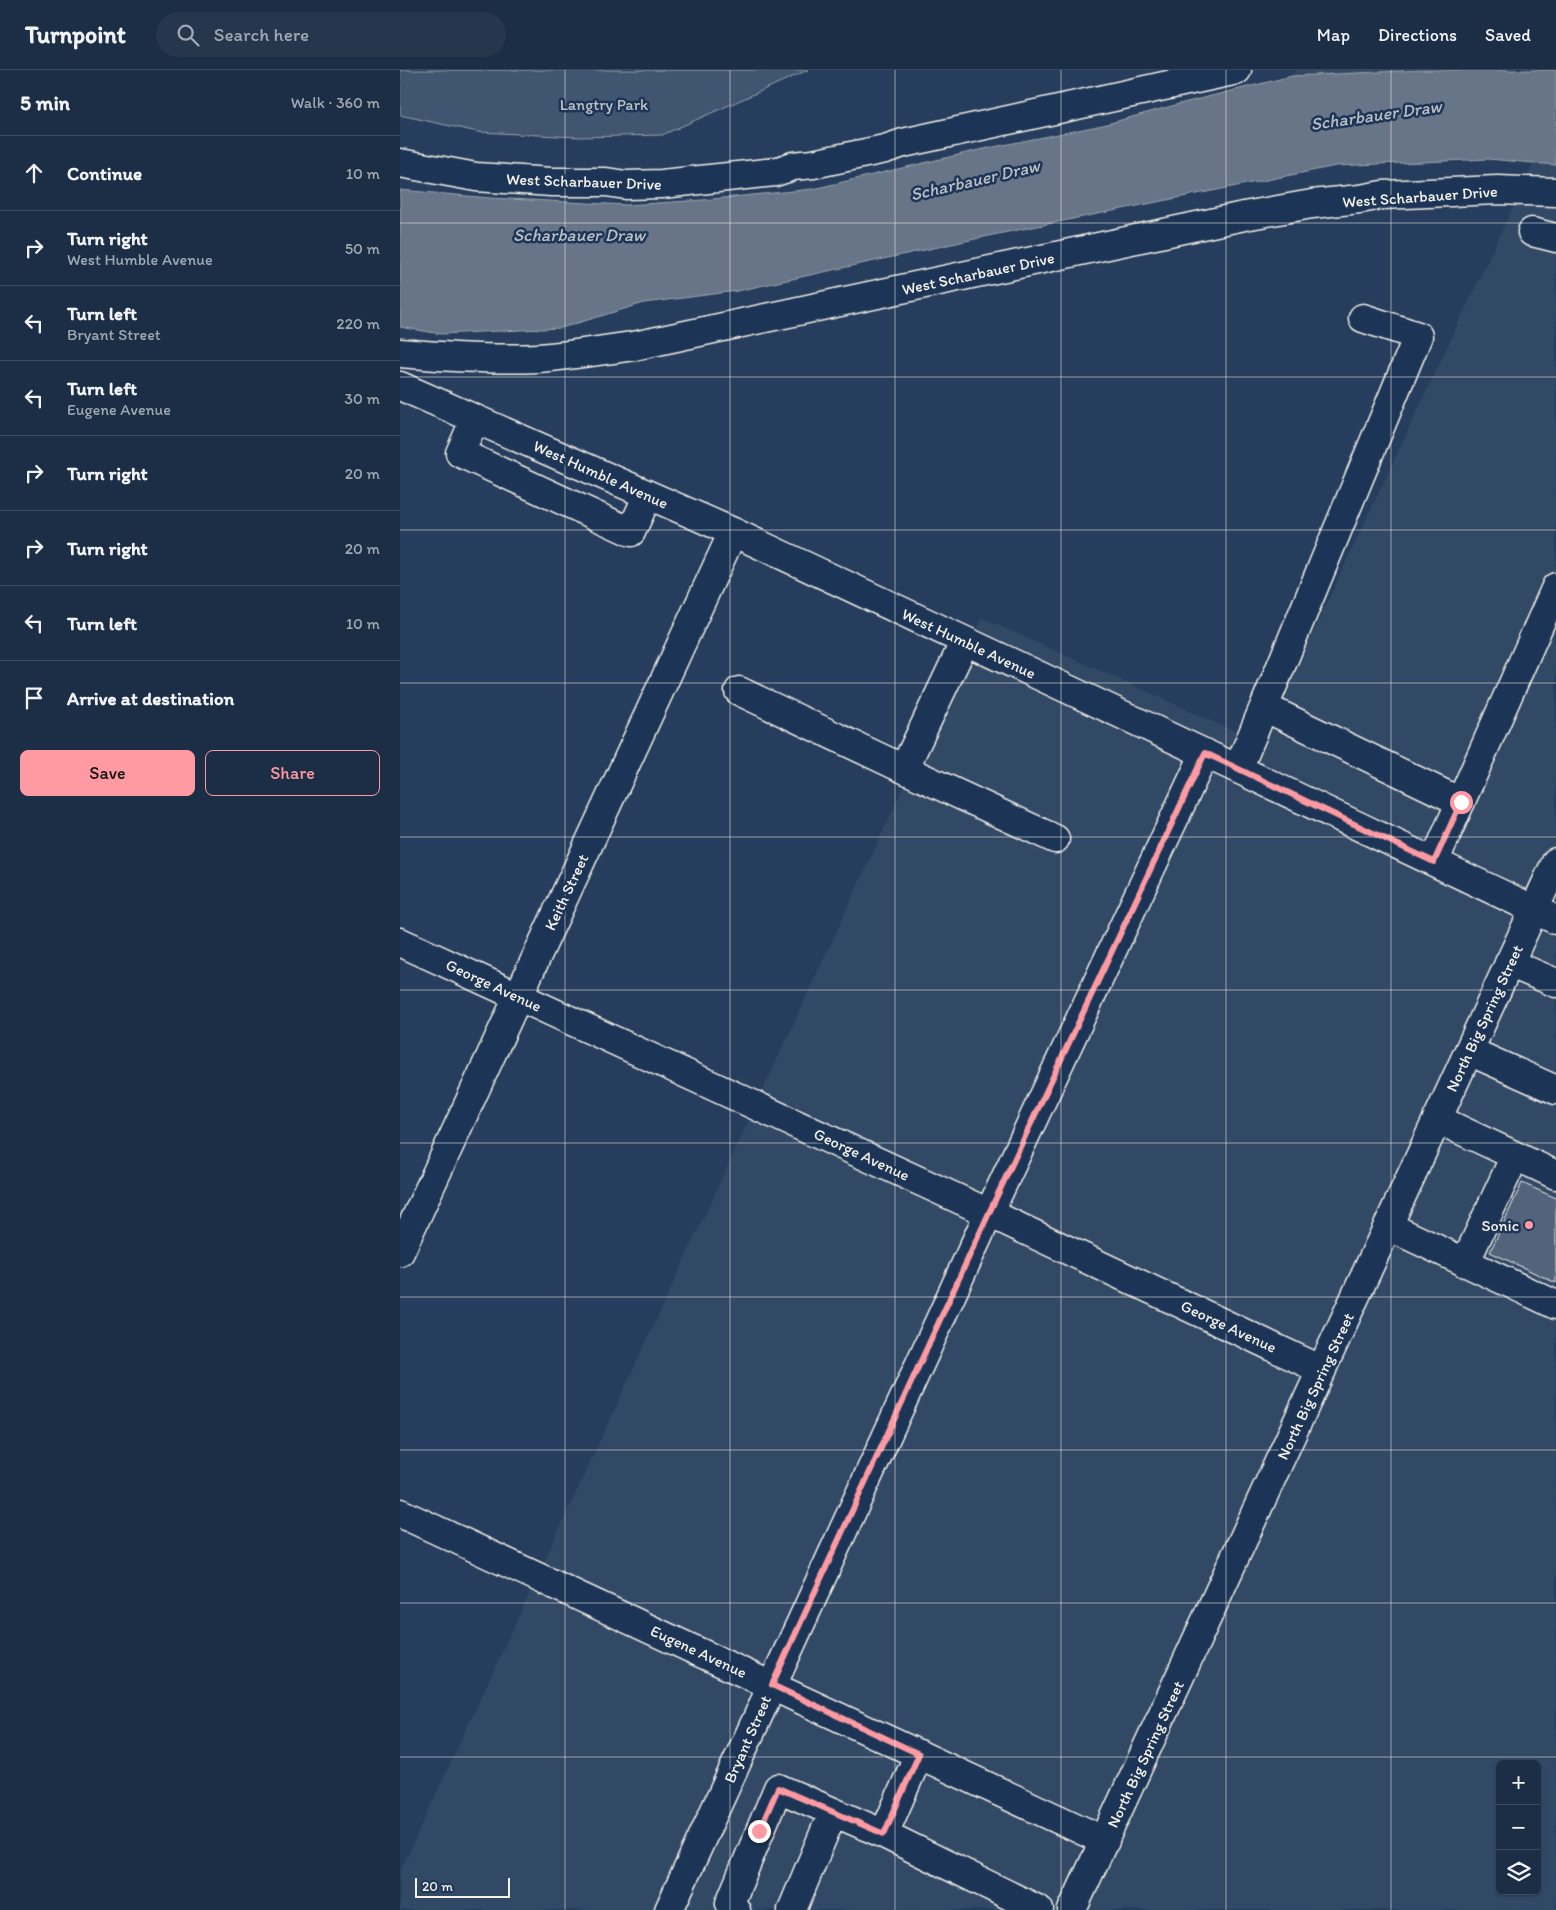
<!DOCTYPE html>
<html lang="en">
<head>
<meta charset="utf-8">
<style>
	body { margin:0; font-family:Itim,sans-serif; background:#25364d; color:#f1f3f6 }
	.controls { position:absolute; right:15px; bottom:15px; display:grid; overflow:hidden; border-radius:8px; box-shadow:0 1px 4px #0004 }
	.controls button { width:45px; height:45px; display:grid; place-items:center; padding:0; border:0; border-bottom:1px solid #3a4a5f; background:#1c2e46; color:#f1f3f6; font:25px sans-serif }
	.scale { position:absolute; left:15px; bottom:12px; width:95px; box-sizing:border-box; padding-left:5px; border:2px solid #f4f1e8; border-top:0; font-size:14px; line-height:18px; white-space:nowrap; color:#f4f1e8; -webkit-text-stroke:4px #1d3557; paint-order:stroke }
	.stop { position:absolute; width:15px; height:15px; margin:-11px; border:4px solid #ff9aa2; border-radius:50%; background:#fff }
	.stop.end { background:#ff9aa2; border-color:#fff; box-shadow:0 1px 5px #0008 }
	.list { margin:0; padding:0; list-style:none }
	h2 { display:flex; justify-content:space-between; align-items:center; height:65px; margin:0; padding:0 20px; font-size:21px }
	h2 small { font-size:16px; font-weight:400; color:#a0a8b3 }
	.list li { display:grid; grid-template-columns:32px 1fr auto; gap:15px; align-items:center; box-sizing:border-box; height:75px; padding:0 20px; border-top:1px solid #3a4a5f }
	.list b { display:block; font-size:19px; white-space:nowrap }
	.list p { margin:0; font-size:16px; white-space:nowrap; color:#a0a8b3 }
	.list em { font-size:16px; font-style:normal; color:#a0a8b3 }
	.actions { display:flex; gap:10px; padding:15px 20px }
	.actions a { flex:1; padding:11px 0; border:1px solid #ff9aa2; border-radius:8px; text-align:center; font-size:18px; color:#ff9aa2 }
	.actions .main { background:#ff9aa2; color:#111 }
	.icon { flex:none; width:28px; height:28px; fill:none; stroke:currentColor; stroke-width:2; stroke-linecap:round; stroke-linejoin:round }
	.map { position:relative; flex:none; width:1156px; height:1840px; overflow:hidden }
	header { display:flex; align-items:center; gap:30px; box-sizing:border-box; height:70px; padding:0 25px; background:#1c2e46; border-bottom:1px solid #3a4a5f }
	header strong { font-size:24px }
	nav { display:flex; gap:28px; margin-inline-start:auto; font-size:18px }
	.search { width:350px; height:45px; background:#25364d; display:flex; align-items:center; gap:12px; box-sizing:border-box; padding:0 18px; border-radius:28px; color:#a0a8b3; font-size:19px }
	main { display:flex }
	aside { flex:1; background:#1c2e46 }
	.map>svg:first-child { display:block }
	.built { fill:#334966; fill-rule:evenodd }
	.green { fill:#40546f; stroke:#9aa2ac }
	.water { fill:#677588; stroke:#9fa7ae }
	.building { fill:#52647b; stroke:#f4f1e8 }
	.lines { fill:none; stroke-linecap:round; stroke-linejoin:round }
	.minor-casing { stroke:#f4f1e8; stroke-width:31 }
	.major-casing { stroke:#f4f1e8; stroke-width:31 }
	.highway-casing { stroke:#f4f1e8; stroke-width:31 }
	.minor { stroke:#1d3557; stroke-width:28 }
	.major { stroke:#1d3557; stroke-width:28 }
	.highway { stroke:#1d3557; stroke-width:28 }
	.route { stroke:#ff9aa2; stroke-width:6 }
	.grid { fill:none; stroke:#f4f1e8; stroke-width:1; stroke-opacity:0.55 }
	.poi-dot { fill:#ff9aa2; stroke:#1d3557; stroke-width:2 }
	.labels { text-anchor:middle; stroke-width:5; stroke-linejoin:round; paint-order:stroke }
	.park-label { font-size:16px; fill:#bec2c4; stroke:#1d3557 }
	.street-label { font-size:16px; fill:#f4f1e8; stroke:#1d3557 }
	.poi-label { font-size:16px; fill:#f4f1e8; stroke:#1d3557; text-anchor:end }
	.water-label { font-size:18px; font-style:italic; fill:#bcbfc2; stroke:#1d3557 }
</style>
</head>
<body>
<header>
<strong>Turnpoint</strong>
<div class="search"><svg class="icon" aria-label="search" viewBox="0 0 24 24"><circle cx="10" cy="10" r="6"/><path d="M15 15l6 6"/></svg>Search here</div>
<nav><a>Map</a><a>Directions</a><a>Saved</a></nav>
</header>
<main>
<aside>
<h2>5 min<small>Walk · 360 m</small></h2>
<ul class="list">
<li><svg class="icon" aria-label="ahead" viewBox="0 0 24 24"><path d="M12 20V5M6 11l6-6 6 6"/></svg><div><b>Continue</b></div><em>10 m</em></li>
<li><svg class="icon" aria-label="right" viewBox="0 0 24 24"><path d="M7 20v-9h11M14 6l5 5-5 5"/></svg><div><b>Turn right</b><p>West Humble Avenue</p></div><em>50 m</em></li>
<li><svg class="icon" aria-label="left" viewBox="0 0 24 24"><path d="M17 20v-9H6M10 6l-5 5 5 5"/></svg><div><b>Turn left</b><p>Bryant Street</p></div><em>220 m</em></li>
<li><svg class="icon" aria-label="left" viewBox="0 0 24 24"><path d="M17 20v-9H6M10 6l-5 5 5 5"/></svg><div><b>Turn left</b><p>Eugene Avenue</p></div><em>30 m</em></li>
<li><svg class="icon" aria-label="right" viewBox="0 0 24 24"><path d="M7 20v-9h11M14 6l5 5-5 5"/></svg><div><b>Turn right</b></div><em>20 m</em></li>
<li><svg class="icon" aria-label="right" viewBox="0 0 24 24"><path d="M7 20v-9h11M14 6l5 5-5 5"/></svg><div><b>Turn right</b></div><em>20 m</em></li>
<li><svg class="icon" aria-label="left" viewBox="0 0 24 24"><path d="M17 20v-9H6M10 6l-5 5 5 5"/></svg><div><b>Turn left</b></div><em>10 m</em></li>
<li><svg class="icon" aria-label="arrive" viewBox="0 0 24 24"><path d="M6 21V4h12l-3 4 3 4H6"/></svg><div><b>Arrive at destination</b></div></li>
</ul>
<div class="actions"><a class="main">Save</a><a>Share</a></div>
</aside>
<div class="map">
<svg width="1156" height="1840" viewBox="0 0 1156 1840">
	<rect width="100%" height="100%" fill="#263d5d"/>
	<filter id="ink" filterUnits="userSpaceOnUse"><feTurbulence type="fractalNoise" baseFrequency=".02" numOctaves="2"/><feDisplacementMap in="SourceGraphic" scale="10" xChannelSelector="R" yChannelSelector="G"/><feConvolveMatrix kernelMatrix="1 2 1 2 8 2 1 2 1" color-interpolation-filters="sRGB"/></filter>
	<g filter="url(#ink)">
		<!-- built -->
		<path class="built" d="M895 0H1156V1840H647L611 1824 604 1840H0V1802L582 548 861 673 1152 54 867 64ZM1100 1694H1137V1821H1100Z"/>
		<!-- green -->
		<path class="green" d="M0 0H408L262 65 179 67 78 62 0 45Z"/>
		<!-- water -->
		<path class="water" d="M1022 0H1156V95L1088 89 936 96 593 165 337 221 244 233 161 258 41 264 0 257V120L90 128 227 135 303 130 413 119 579 80 703 55 779 34 892 6Z"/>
		<!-- building -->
		<path class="building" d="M1122 1113 1156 1128V1213L1090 1182Z"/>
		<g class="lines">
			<defs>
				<path id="minor" d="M1132 162 1156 168
					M0 316 333 462 838 699 1156 850
					M75 349 60 383 231 462 248 425
					M565 571 504 699 655 769
					M339 621 504 699
					M864 637 1018 266 963 248
					M838 699 864 637 1061 732
					M1034 792 1156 517
					M0 872 589 1143 922 1300
					M1109 893 1156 913
					M1069 981 1156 1020
					M1037 1049 1156 1105
					M988 1156 1156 1235
					M0 1182 333 462
					M1065 1193 1115 1086
					M0 1443 705 1771
					M484 1764 639 1840
					M269 1840 589 1143 805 683
					M336 1840 330 1833 378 1718 484 1764 519 1684
					M392 1840 433 1742"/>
				<path id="major" d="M0 93 76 107 152 112H206L226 115 262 114 375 102 393 96 413 94 485 79 503 73 837 0
					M0 283C46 287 92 290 138 288 170 286 202 280 234 276L844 146 912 134 960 129 982 125 1097 120 1156 122"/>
				<path id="highway" d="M672 1840 1156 792"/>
			</defs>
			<!-- minor casing -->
			<use href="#minor" class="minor-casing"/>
			<!-- major casing -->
			<use href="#major" class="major-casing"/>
			<!-- highway casing -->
			<use href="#highway" class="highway-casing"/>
			<!-- minor -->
			<use href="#minor" class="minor"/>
			<!-- major -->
			<use href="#major" class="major"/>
			<!-- highway -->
			<use href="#highway" class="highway"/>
		</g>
	</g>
	<g class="lines" filter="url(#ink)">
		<!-- route -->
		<path class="route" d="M359 1761 378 1718 484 1764 519 1684 372 1615 589 1143 805 683 1034 792 1061 732"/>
	</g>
	<!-- grid -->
	<path class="grid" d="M165 0V1840M330 0V1840M495 0V1840M661 0V1840M826 0V1840M991 0V1840M0 153H1156M0 307H1156M0 460H1156M0 613H1156M0 767H1156M0 920H1156M0 1073H1156M0 1227H1156M0 1380H1156M0 1533H1156M0 1687H1156"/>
	<!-- markers -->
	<circle class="poi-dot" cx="1129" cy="1155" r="5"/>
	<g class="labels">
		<!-- park labels -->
		<g class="park-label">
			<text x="204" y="40">Langtry Park</text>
		</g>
		<!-- street labels -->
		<g class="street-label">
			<text transform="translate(184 111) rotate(2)" y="6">West Scharbauer Drive</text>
			<text transform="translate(1020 126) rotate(-4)" y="6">West Scharbauer Drive</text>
			<text transform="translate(578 203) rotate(-12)" y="6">West Scharbauer Drive</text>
			<text transform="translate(201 404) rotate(24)" y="6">West Humble Avenue</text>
			<text transform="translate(569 573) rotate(25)" y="6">West Humble Avenue</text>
			<text transform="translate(166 822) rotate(-65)" y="6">Keith Street</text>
			<text transform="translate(94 915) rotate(25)" y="6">George Avenue</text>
			<text transform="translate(1084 948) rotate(-65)" y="6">North Big Spring Street</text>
			<text transform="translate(462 1084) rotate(25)" y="6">George Avenue</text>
			<text transform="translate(829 1256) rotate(25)" y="6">George Avenue</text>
			<text transform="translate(915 1316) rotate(-65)" y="6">North Big Spring Street</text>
			<text transform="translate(299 1581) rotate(25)" y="6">Eugene Avenue</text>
			<text transform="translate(347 1669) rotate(-66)" y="6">Bryant Street</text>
			<text transform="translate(745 1684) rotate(-65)" y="6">North Big Spring Street</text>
		</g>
		<!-- poi labels -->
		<g class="poi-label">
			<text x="1119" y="1161">Sonic</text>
		</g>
		<!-- water labels -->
		<g class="water-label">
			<text transform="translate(976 45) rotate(-8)" y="6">Scharbauer Draw</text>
			<text transform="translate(575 110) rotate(-13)" y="6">Scharbauer Draw</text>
			<text x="179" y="171">Scharbauer Draw</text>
		</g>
	</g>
</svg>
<div class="controls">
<button>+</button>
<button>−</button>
<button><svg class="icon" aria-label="layers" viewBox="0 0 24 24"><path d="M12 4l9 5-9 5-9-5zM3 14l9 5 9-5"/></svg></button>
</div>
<div class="scale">20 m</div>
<div class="stop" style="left:1061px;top:732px"></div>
<div class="stop end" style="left:359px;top:1761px"></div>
</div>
</main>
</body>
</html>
